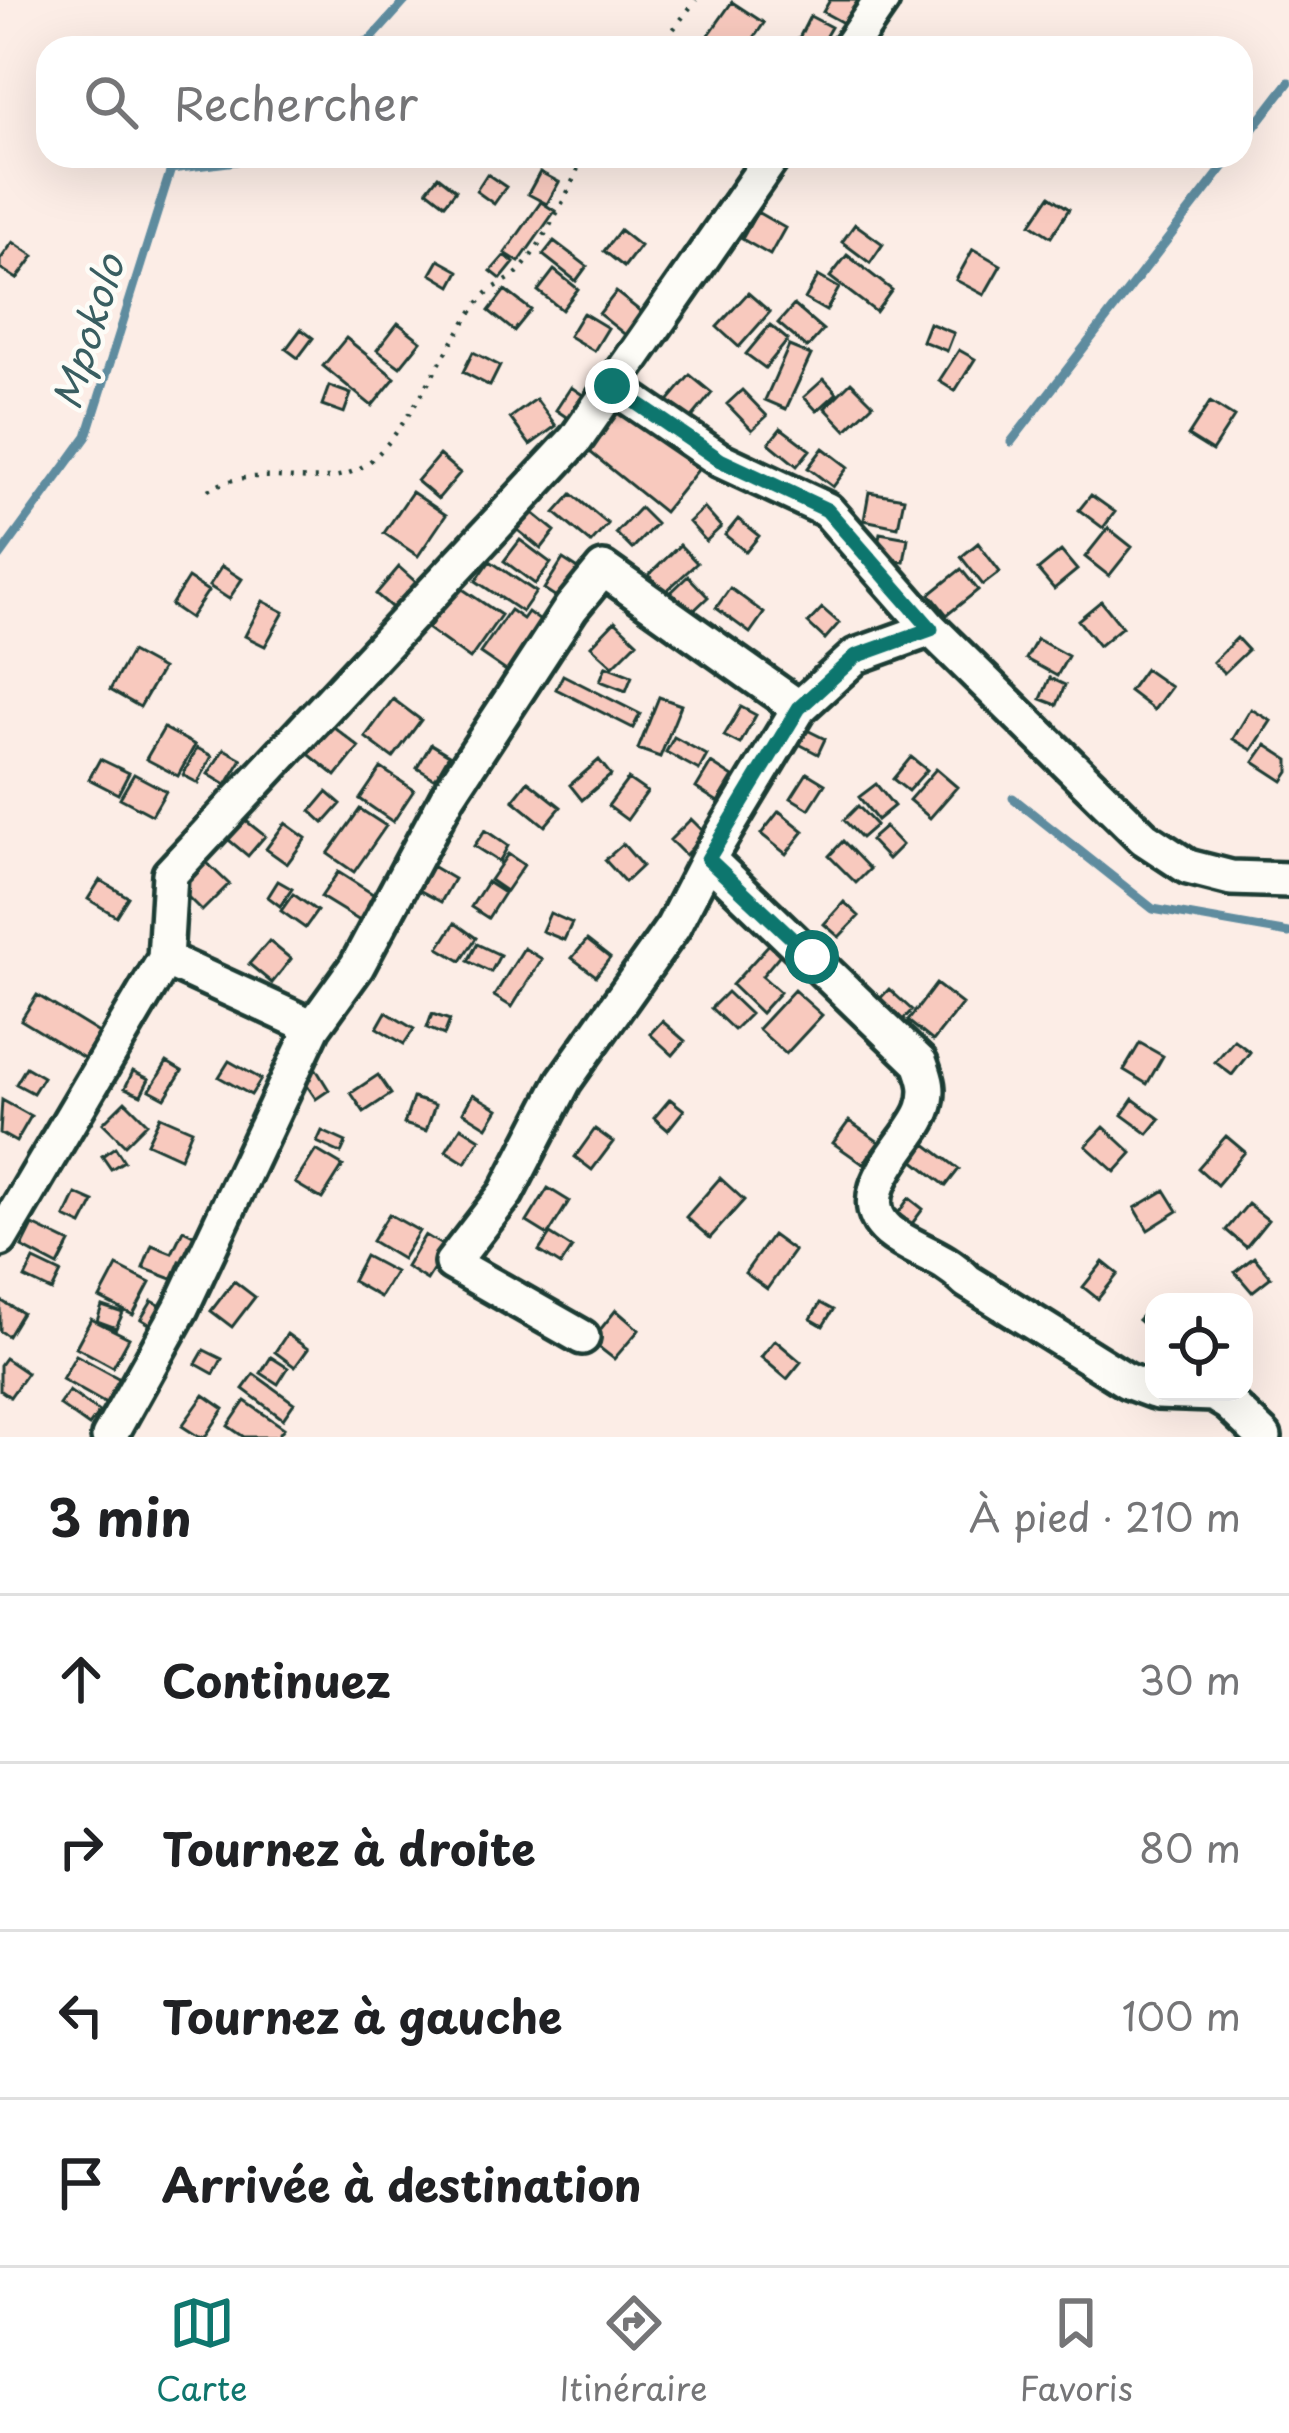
<!DOCTYPE html>
<html lang="fr">
<head>
<meta charset="utf-8">
<style>
	body { margin:0; font-family:"Playpen Sans",sans-serif; background:#f2f2f2; color:#202124 }
	.controls { position:absolute; right:36px; bottom:36px; display:grid; overflow:hidden; border-radius:24px; box-shadow:0 12px 48px #0002 }
	.controls button { width:108px; height:108px; display:grid; place-items:center; padding:0; border:0; border-bottom:3px solid #e0e0e0; background:#fff; color:#202124; font:60px sans-serif }
	.stop { position:absolute; width:36px; height:36px; margin:-27px; border:9px solid #0f766e; border-radius:50%; background:#fff }
	.stop.end { background:#0f766e; border-color:#fff; box-shadow:0 3px 12px #0008 }
	.list { margin:0; padding:0; list-style:none }
	h2 { display:flex; justify-content:space-between; align-items:center; height:156px; margin:0; padding:0 48px; font-size:51px }
	h2 small { font-size:39px; font-weight:400; color:#757577 }
	.list li { display:grid; grid-template-columns:78px 1fr auto; gap:36px; align-items:center; box-sizing:border-box; height:168px; padding:0 48px; border-top:3px solid #e0e0e0 }
	.list b { display:block; font-size:45px; white-space:nowrap }
	.list em { font-size:39px; font-style:normal; color:#757577 }
	.icon { flex:none; width:66px; height:66px; fill:none; stroke:currentColor; stroke-width:2; stroke-linecap:round; stroke-linejoin:round }
	.map { position:relative; flex:none; width:1289px; height:1437px; overflow:hidden }
	.search { position:absolute; background:#fff; box-shadow:0 12px 48px #0002; left:36px; right:36px; top:36px; height:132px; display:flex; align-items:center; gap:30px; box-sizing:border-box; padding:0 42px; border-radius:36px; color:#757577; font-size:45px }
	.sheet { height:828px; background:#fff }
	nav { display:flex; justify-content:space-around; align-items:center; box-sizing:border-box; height:168px; border-top:3px solid #e0e0e0; background:#fff; font-size:33px; color:#757577 }
	nav a { display:grid; justify-items:center; gap:6px }
	nav .on { color:#0f766e }
	.map>svg:first-child { display:block }
	.lines { fill:none; stroke-linecap:round; stroke-linejoin:round }
	.stream { stroke:#5e8c9f; stroke-width:9 }
	.building { fill:#f8c9be; stroke:#1f3d34; stroke-width:3 }
	.street-casing { stroke:#1f3d34; stroke-width:42 }
	.path { stroke:#1f3d34; stroke-width:4.5; stroke-dasharray:3 9; stroke-linecap:butt }
	.street { stroke:#fdfcf7; stroke-width:33 }
	.route { stroke:#0f766e; stroke-width:15 }
	.labels { text-anchor:middle; stroke-width:9; stroke-linejoin:round; paint-order:stroke }
	.water-label { font-size:39px; font-style:italic; fill:#395e61; stroke:#fdfcf7 }
</style>
</head>
<body>
<div class="map">
<svg width="1289" height="1437" viewBox="0 0 1289 1437">
	<rect width="100%" height="100%" fill="#fcede6"/>
	<filter id="ink" filterUnits="userSpaceOnUse"><feTurbulence type="fractalNoise" baseFrequency=".00833" numOctaves="2"/><feDisplacementMap in="SourceGraphic" scale="24" xChannelSelector="R" yChannelSelector="G"/><feConvolveMatrix kernelMatrix="1 2 1 2 8 2 1 2 1" color-interpolation-filters="sRGB"/></filter>
	<g filter="url(#ink)">
		<g class="lines">
			<!-- stream -->
			<path class="stream" d="M350 48 370 40 406 0
				M1241 144 1289 82
				M1011 442 1232 156
				M0 556 87 436 171 169 237 161V156
				M1013 798 1153 909 1289 933"/>
		</g>
		<!-- building -->
		<path class="building" d="M830 0H859L845 24 823 12Z
			M732 2 764 23 747 48H719L706 39Z
			M810 16 831 27 819 48 798 40Z
			M540 172 559 182 547 204 528 194Z
			M487 174 506 187 494 204 476 191Z
			M438 176 456 190 445 204 427 190Z
			M1050 196 1069 209 1051 237 1031 224Z
			M541 202 555 211 519 262 505 253Z
			M757 212 785 228 770 255 742 239Z
			M855 224 883 244 870 263 842 242Z
			M620 230 640 246 624 267 604 251Z
			M554 241 587 266 576 281 543 255Z
			M13 242 34 256 17 279 0 268V260Z
			M973 249 1001 265 984 295 956 280Z
			M505 255 514 263 501 279 491 271Z
			M847 255 892 290 876 312 830 277Z
			M439 260 459 271 451 286 431 274Z
			M554 270 578 289 562 310 538 291Z
			M818 276 839 288 826 311 805 299Z
			M505 290 531 310 514 331 489 311Z
			M616 292 650 319 633 341 599 314Z
			M748 293 770 312 739 347 717 327Z
			M794 305 823 330 807 348 778 323Z
			M583 313 608 328 594 351 569 336Z
			M398 323 421 341 400 367 377 350Z
			M929 323 954 333 947 351 922 341Z
			M770 325 788 340 765 368 746 354Z
			M301 329 313 338 298 358 286 349Z
			M346 338 395 378 372 406 323 366Z
			M789 346 811 355 786 409 765 400Z
			M959 350 975 359 955 391 939 381Z
			M473 352 500 366 490 386 463 372Z
			M690 375 712 393 685 426 663 407Z
			M824 379 837 393 817 411 804 397Z
			M851 382 873 404 846 430 825 408Z
			M329 386 351 394 344 413 322 405Z
			M571 387 593 402 578 425 556 410Z
			M742 390 767 416 752 430 727 404Z
			M536 399 556 426 530 445 510 418Z
			M623 401 702 465 664 512 585 448Z
			M1210 402 1234 417 1212 451 1188 436Z
			M781 428 810 450 797 466 769 443Z
			M823 448 848 467 833 487 808 468Z
			M439 455 460 473 438 499 417 481Z
			M412 492 446 515 418 556 384 533Z
			M869 492 904 498 898 527 864 520Z
			M572 494 608 524 591 543 555 513Z
			M1091 495 1115 512 1103 528 1079 510Z
			M640 508 656 524 632 549 616 533Z
			M704 508 721 527 706 541 689 522Z
			M528 509 555 531 541 549 514 527Z
			M738 519 759 536 746 552 725 535Z
			M1108 528 1132 547 1109 576 1085 557Z
			M880 533 908 538 904 562 876 557Z
			M520 540 551 563 535 584 504 561Z
			M978 543 1000 572 983 585 961 557Z
			M680 545 697 563 665 592 649 575Z
			M1061 551 1077 570 1054 589 1038 570Z
			M563 559 583 572 564 602 544 589Z
			M490 561 536 592 522 612 476 581Z
			M222 566 242 579 229 599 209 586Z
			M399 567 419 585 397 612 376 594Z
			M961 569 978 590 947 615 930 594Z
			M688 576 708 597 686 618 666 597Z
			M188 578 208 591 190 618 171 605Z
			M458 586 501 615 470 659 428 629Z
			M730 588 764 613 750 633 716 608Z
			M263 601 284 612 265 646 245 636Z
			M1101 601 1122 627 1099 646 1078 620Z
			M822 608 839 623 825 639 808 623Z
			M510 610 523 619 528 612 546 625 512 675 480 653Z
			M615 621 637 642 613 666 591 646Z
			M1237 638 1248 650 1224 673 1213 662Z
			M1037 639 1068 656 1057 676 1026 659Z
			M131 652 162 669 140 707 110 690Z
			M606 666 632 676 626 691 600 681Z
			M1145 669 1171 687 1154 710 1129 691Z
			M563 675 640 714 633 728 556 689Z
			M1050 678 1065 685 1057 705 1041 699Z
			M659 697 681 705 660 757 638 749Z
			M393 699 421 720 393 758 365 737Z
			M741 707 756 715 740 744 724 736Z
			M1251 709 1271 721 1252 750 1233 739Z
			M329 723 359 747 336 776 306 752Z
			M164 728 195 745 178 776 146 759Z
			M805 729 825 739 818 754 797 743Z
			M674 737 707 755 699 770 666 752Z
			M431 744 449 755 435 779 417 768Z
			M1266 745 1289 760V772L1283 781 1254 762Z
			M197 748 212 756 198 783 183 775Z
			M224 749 242 759 226 785 208 774Z
			M911 757 927 770 908 791 893 779Z
			M100 759 129 773 118 794 89 779Z
			M599 760 611 775 582 800 570 785Z
			M711 763 733 777 718 802 696 788Z
			M381 768 414 790 393 822 360 799Z
			M936 769 957 787 930 818 909 800Z
			M807 773 825 784 809 809 791 798Z
			M134 774 166 791 152 815 120 798Z
			M628 779 647 792 627 820 608 806Z
			M528 781 561 807 545 826 513 800Z
			M876 784 894 806 877 820 859 797Z
			M327 792 341 804 324 823 311 811Z
			M858 806 876 825 861 838 844 820Z
			M360 809 386 826 354 872 328 854Z
			M779 811 804 831 786 854 761 834Z
			M240 816 265 836 248 856 224 836Z
			M691 819 706 834 685 855 670 840Z
			M285 823 306 838 287 864 266 849Z
			M885 827 902 845 888 859 870 840Z
			M485 830 508 846 499 862 474 846Z
			M843 841 870 869 856 883 829 856Z
			M623 844 642 866 625 882 605 860Z
			M508 854 524 865 506 891 490 880Z
			M203 859 229 884 202 911 177 886Z
			M432 866 454 879 441 902 419 890Z
			M338 872 376 896 360 921 321 897Z
			M100 880 128 897 116 916 88 899Z
			M278 881 292 889 280 906 268 897Z
			M487 882 504 893 488 918 471 907Z
			M293 894 317 911 305 928 281 911Z
			M844 902 859 916 839 937 824 924Z
			M550 913 572 923 564 940 542 931Z
			M455 923 476 938 461 961 439 948Z
			M587 940 610 958 596 976 572 958Z
			M269 941 291 959 272 983 249 964Z
			M772 941 783 951 762 976 780 992 761 1013 732 985Z
			M477 944 500 955 491 972 468 961Z
			M524 948 542 959 512 1007 494 996Z
			M936 984 962 1004 933 1041 908 1021Z
			M889 989 912 1010 899 1024 876 1003Z
			M794 990 822 1015 786 1054 758 1029Z
			M727 992 750 1014 734 1030 711 1008Z
			M37 995 99 1033 84 1058 21 1020Z
			M386 1012 414 1029 404 1044 377 1028Z
			M432 1014 450 1020 444 1035 427 1028Z
			M662 1021 685 1041 673 1055 650 1034Z
			M1234 1040 1250 1052 1232 1075 1215 1062Z
			M1140 1043 1163 1056 1147 1084 1124 1070Z
			M229 1061 261 1079 251 1095 219 1077Z
			M167 1062 182 1071 165 1098 150 1090Z
			M26 1067 43 1077 33 1093 16 1084Z
			M316 1069 329 1090 316 1099 302 1078Z
			M133 1071 149 1079 141 1095 125 1088Z
			M378 1075 391 1094 364 1112 351 1093Z
			M473 1094 498 1109 487 1127 463 1112Z
			M413 1098 435 1105 426 1131 404 1124Z
			M670 1099 684 1110 668 1130 654 1118Z
			M1133 1099 1160 1119 1148 1134 1122 1115Z
			M2 1100 31 1116 16 1142 0 1133Z
			M125 1101 147 1123 125 1145 103 1123Z
			M160 1116 192 1130 180 1158 147 1143Z
			M849 1121 879 1142 863 1164 833 1143Z
			M461 1127 480 1139 465 1163 446 1151Z
			M1104 1127 1132 1153 1115 1172 1086 1146Z
			M595 1129 613 1142 592 1170 575 1157Z
			M322 1131 346 1142 341 1153 317 1142Z
			M1226 1136 1245 1152 1217 1185 1198 1168Z
			M926 1144 959 1169 946 1186 913 1160Z
			M115 1147 124 1161 111 1169 102 1156Z
			M316 1150 343 1166 322 1199 295 1183Z
			M720 1178 744 1200 710 1238 686 1217Z
			M548 1188 569 1201 548 1235 527 1222Z
			M1165 1190 1178 1211 1148 1230 1135 1208Z
			M76 1194 94 1202 82 1225 65 1217Z
			M909 1198 923 1209 911 1225 897 1215Z
			M1248 1204 1268 1220 1246 1247 1226 1230Z
			M389 1214 419 1231 402 1259 372 1241Z
			M33 1225 70 1243 58 1266 22 1247Z
			M183 1230 199 1238 186 1264 180 1261 172 1279 143 1268 152 1245 172 1253Z
			M550 1234 572 1248 561 1265 539 1251Z
			M425 1235 447 1248 427 1280 406 1267Z
			M772 1235 794 1251 767 1289 745 1273Z
			M365 1256 395 1272 380 1297 352 1281Z
			M1254 1257 1271 1277 1252 1292 1235 1272Z
			M34 1260 61 1273 52 1291 25 1278Z
			M1103 1262 1118 1274 1098 1299 1083 1287Z
			M117 1266 150 1283 133 1315 100 1298Z
			M234 1281 255 1297 232 1327 211 1311Z
			M0 1300 22 1313 8 1336 0 1331Z
			M152 1301 167 1309 156 1328 141 1319Z
			M820 1303 833 1310 823 1326 811 1319Z
			M1154 1303V1334L1138 1320Z
			M102 1306 123 1313 116 1328 97 1321Z
			M616 1310 639 1330 614 1359 591 1341Z
			M91 1319 129 1338 113 1367 76 1347Z
			M287 1334 308 1349 295 1367 275 1352Z
			M775 1340 801 1362 787 1379 761 1357Z
			M204 1350 222 1359 214 1374 196 1364Z
			M76 1355 120 1379 106 1404 62 1379Z
			M271 1357 288 1368 278 1384 261 1373Z
			M5 1358 27 1373 10 1397 0 1390V1365Z
			M254 1374 294 1403 283 1419 243 1389Z
			M69 1391 99 1412 89 1426 59 1405Z
			M204 1395 224 1409 205 1437H199L182 1426Z
			M245 1401 284 1428 277 1437H244L228 1426Z"/>
		<g class="lines">
			<defs>
				<path id="street" d="M849 48 882 0
					M612 386 720 460 827 510 931 629 1144 838 1188 867 1231 878 1289 880
					M708 859 920 1063C926 1079 930 1090 924 1108 914 1141 845 1193 889 1231 913 1251 941 1254 967 1281L1127 1381 1154 1391
					M165 959 170 874 576 439 773 156
					M0 1239 165 959 313 1027
					M582 1337 452 1263 506 1193 564 1081 673 927 708 859 799 708
					M1157 1392 1213 1394 1228 1403 1264 1437
					M109 1437 181 1308 313 1027 357 966 448 796 571 608 603 569 799 708 856 656 931 629"/>
			</defs>
			<!-- street casing -->
			<use href="#street" class="street-casing"/>
			<!-- path -->
			<path class="path" d="M659 48 696 0
				M208 490C262 460 313 494 360 468 404 444 448 337 484 296 494 285 511 281 521 269 541 246 574 185 582 156"/>
			<!-- street -->
			<use href="#street" class="street"/>
		</g>
	</g>
	<g class="lines" filter="url(#ink)">
		<!-- route -->
		<path class="route" d="M612 386 720 460 827 510 931 629 856 656 799 708 708 859 812 957"/>
	</g>
	<g class="labels">
		<!-- water labels -->
		<g class="water-label">
			<text transform="translate(89 332) rotate(-73)" y="14">Mpokolo</text>
		</g>
	</g>
</svg>
<div class="controls">
<button><svg class="icon" aria-label="locate" viewBox="0 0 24 24"><circle cx="12" cy="12" r="6"/><path d="M12 2v4M12 18v4M2 12h4M18 12h4"/></svg></button>
</div>
<div class="stop" style="left:812px;top:957px"></div>
<div class="stop end" style="left:612px;top:386px"></div>
<div class="search"><svg class="icon" aria-label="search" viewBox="0 0 24 24"><circle cx="10" cy="10" r="6"/><path d="M15 15l6 6"/></svg>Rechercher</div>
</div>
<section class="sheet">
<h2>3 min<small>À pied · 210 m</small></h2>
<ul class="list">
<li><svg class="icon" aria-label="ahead" viewBox="0 0 24 24"><path d="M12 20V5M6 11l6-6 6 6"/></svg><div><b>Continuez</b></div><em>30 m</em></li>
<li><svg class="icon" aria-label="right" viewBox="0 0 24 24"><path d="M7 20v-9h11M14 6l5 5-5 5"/></svg><div><b>Tournez à droite</b></div><em>80 m</em></li>
<li><svg class="icon" aria-label="left" viewBox="0 0 24 24"><path d="M17 20v-9H6M10 6l-5 5 5 5"/></svg><div><b>Tournez à gauche</b></div><em>100 m</em></li>
<li><svg class="icon" aria-label="arrive" viewBox="0 0 24 24"><path d="M6 21V4h12l-3 4 3 4H6"/></svg><div><b>Arrivée à destination</b></div></li>
</ul>
</section>
<nav>
<a class="on"><svg class="icon" aria-label="map" viewBox="0 0 24 24"><path d="M3 6l6-2 6 2 6-2v14l-6 2-6-2-6 2zM9 4v14M15 6v14"/></svg>Carte</a>
<a><svg class="icon" aria-label="directions" viewBox="0 0 24 24"><path d="M12 3l9 9-9 9-9-9zM9 14v-3h6M13 9l2 2-2 2"/></svg>Itinéraire</a>
<a><svg class="icon" aria-label="saved" viewBox="0 0 24 24"><path d="M7 4h10v16l-5-4-5 4z"/></svg>Favoris</a>
</nav>
</body>
</html>
